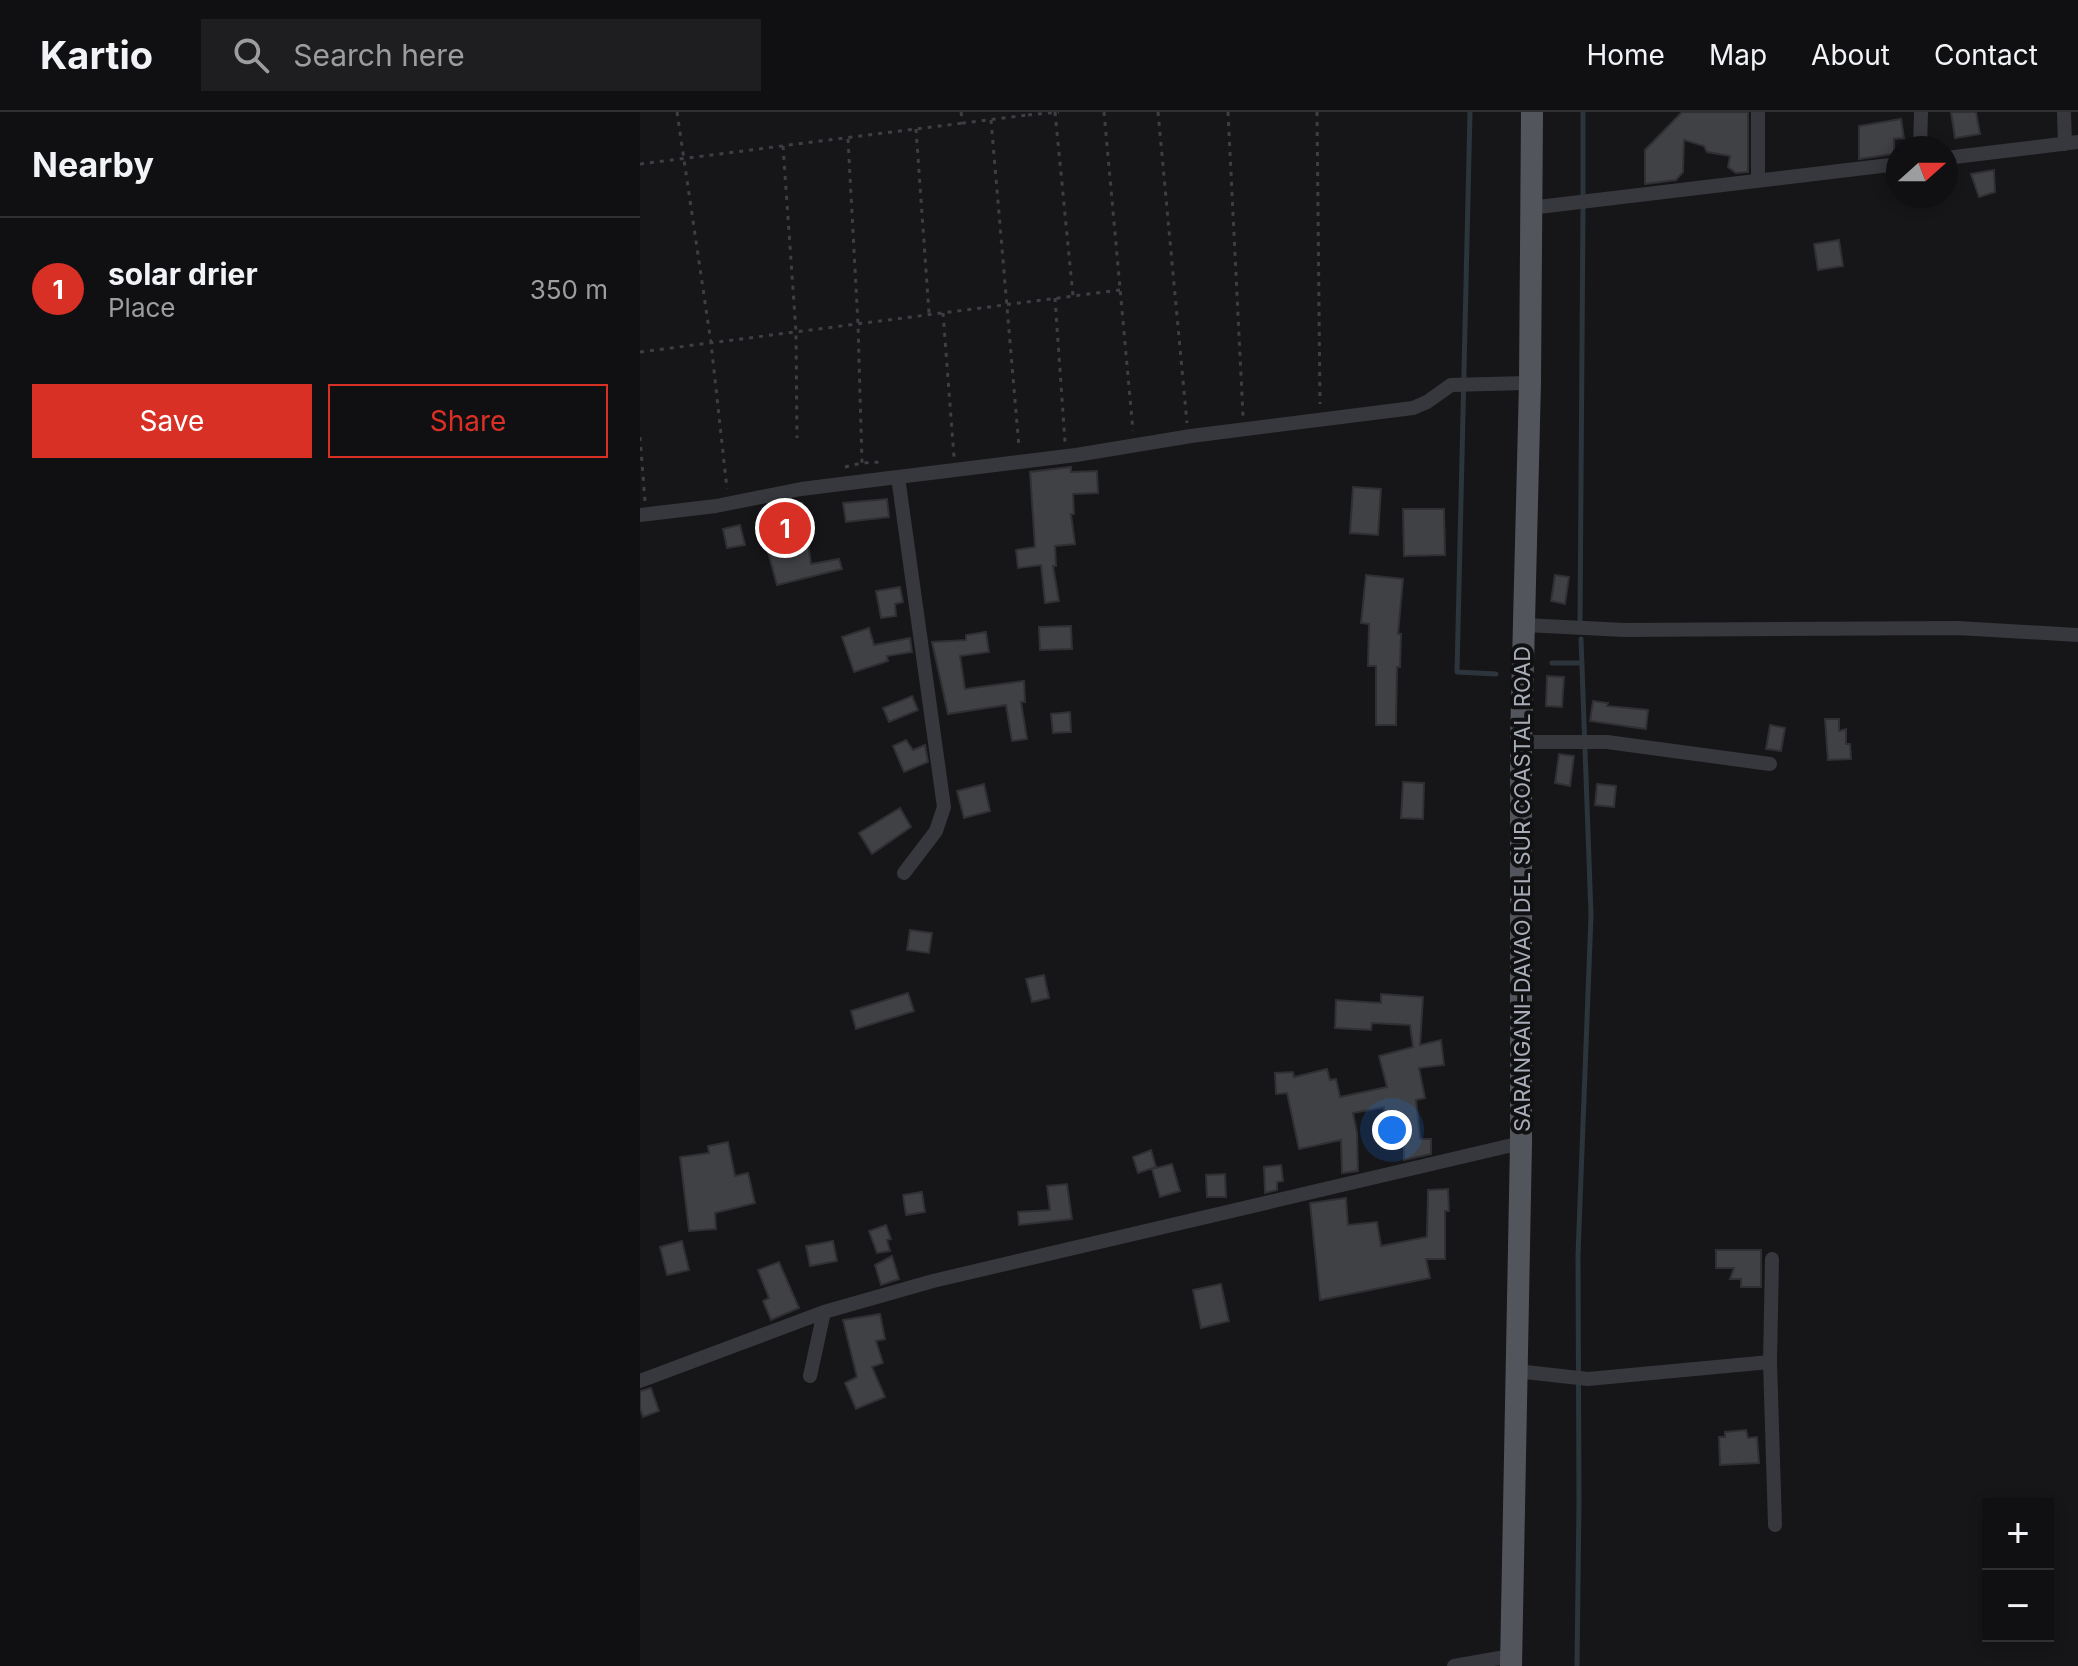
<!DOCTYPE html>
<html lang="en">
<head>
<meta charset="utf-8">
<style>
	body { margin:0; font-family:Inter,sans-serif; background:#1e1e20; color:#f1f3f6 }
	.controls { position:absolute; right:24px; bottom:24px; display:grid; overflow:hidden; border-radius:0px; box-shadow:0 4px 12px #0003 }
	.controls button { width:72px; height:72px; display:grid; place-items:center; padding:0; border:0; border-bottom:2px solid #303032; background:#101012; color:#f1f3f6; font:40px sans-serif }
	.compass { position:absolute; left:1246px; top:24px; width:72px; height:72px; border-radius:50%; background:#101012; box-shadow:0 4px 12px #0003; rotate:69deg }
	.you { position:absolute; left:752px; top:1018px; width:28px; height:28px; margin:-20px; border:6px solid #fff; border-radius:50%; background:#1a73e8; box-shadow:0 0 0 12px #1a73e833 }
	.badge { display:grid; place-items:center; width:52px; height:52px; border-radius:50%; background:#d93025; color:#fff; font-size:26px; font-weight:700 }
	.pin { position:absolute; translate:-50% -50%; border:4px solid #fff; box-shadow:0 2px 8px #0006 }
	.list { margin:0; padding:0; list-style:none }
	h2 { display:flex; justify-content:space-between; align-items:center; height:104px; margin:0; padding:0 32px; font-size:34px }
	h2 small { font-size:26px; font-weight:400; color:#9c9d9f }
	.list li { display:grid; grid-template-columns:52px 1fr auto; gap:24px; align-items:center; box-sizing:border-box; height:144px; padding:0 32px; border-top:2px solid #303032 }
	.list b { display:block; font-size:30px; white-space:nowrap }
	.list p { margin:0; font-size:26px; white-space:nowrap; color:#9c9d9f }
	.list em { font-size:26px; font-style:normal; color:#9c9d9f }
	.actions { display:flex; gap:16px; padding:24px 32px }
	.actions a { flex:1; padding:18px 0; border:2px solid #d93025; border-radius:0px; text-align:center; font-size:28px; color:#d93025 }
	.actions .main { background:#d93025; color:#fff }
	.icon { flex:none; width:44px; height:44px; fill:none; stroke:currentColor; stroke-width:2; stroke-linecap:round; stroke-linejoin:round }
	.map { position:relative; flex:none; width:1438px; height:1554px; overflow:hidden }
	header { display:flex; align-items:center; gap:48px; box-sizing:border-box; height:112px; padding:0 40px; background:#101012; border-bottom:2px solid #303032 }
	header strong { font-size:38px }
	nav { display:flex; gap:44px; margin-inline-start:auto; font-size:28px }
	.search { width:560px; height:72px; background:#1e1e20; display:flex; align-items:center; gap:20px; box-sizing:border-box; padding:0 28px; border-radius:0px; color:#9c9d9f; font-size:30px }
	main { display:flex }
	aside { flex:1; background:#101012 }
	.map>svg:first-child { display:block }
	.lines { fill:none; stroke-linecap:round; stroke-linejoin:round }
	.stream { stroke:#2c353c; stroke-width:5 }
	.building { fill:#404145; stroke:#303034; stroke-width:2 }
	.path { stroke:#3d3f44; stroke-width:3; stroke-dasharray:4 6; stroke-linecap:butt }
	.street { stroke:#37383d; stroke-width:14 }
	.primary { stroke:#53555c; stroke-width:22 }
	.labels { text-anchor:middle; stroke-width:8; stroke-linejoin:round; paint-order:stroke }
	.street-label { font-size:22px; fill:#a8adb8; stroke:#111113 }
</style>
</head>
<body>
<header>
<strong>Kartio</strong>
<div class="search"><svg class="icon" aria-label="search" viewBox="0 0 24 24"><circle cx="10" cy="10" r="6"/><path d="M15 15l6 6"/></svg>Search here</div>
<nav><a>Home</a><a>Map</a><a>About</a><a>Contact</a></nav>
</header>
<main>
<aside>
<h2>Nearby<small></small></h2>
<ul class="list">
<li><span class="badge">1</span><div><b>solar drier</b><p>Place</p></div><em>350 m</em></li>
</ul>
<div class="actions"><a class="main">Save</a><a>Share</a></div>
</aside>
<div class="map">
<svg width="1438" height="1554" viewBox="0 0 1438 1554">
	<rect width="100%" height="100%" fill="#161618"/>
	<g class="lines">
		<!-- stream -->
		<path class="stream" d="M830 0 817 560 856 562
			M943 85V0
			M940 512 943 96
			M912 551H941
			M937 1554 939 1390 938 1143 951 803 941 527"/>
	</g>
	<!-- building -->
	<path class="building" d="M1042 0H1108V60L1096 61 1088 55 1090 44 1067 40 1064 34 1044 28 1043 60 1036 68 1005 72V38Z
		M1311 0H1336L1340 22 1315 26Z
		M1261 7 1264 26 1254 27V42L1219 47V14Z
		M1354 58 1355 80 1339 85 1331 62Z
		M1199 128 1203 154 1178 158 1174 132Z
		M431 355V360L457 359 458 381 433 382 434 402H431L435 432 415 434 416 454H413L419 489 405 491 401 453 378 456 376 438 395 435 390 360Z
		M713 375 741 377 738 423 710 421Z
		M247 387 249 405 206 410 203 391Z
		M162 391 171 452 199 447 202 457 137 473 128 440 122 397Z
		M763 397H804L805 443 764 444Z
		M100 413 105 433 87 436 83 417Z
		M726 463 763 467 758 522H761L760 555H757L756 613H736V554H728L729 512 721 511Z
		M915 463 929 465 925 492 911 489Z
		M260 475 263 490 255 492 256 504 241 506 236 479Z
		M431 514 432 537 400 538 399 515Z
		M229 516 234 533 270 526 272 540 247 544 248 549 214 560 202 525Z
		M346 520 349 540 320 544 325 577 384 569 385 590H381L387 627 372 629 366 593 308 602 292 530 326 528V523Z
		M907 564 924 565 922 595 906 594Z
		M272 584 278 598 249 610 243 596Z
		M953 589 968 591 967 594 1008 598 1006 617 950 609Z
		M430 600 431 620 413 621 411 602Z
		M1185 607H1199V619L1206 617V632H1210L1211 647 1188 648Z
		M1130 613 1145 616 1141 639 1126 637Z
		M266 628 273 638 285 633 288 650 264 660 253 634Z
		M919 642 934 644 930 674 915 671Z
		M763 670 784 671 783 707 761 706Z
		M344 672 350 699 324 706 317 679Z
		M957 672 976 674 974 695 955 693Z
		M260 696 271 715 232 742 219 721Z
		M270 818 292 821 289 841 267 838Z
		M404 863 409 886 392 890 386 867Z
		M268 881 274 899 216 917 211 899Z
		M741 882 783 885 780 933 801 928 804 953 779 956 785 986 776 988 780 1027H791V1042L764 1048V1016L746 1018 744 995 713 1001 717 1021 718 1059 702 1061 701 1028 659 1037 647 981 636 982 635 961 653 960 654 965 687 957 690 968 696 967 700 985 747 975 739 944 773 935 770 913 732 911 731 918 695 916 696 888 741 891Z
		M88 1030 95 1064 108 1061 115 1091 75 1101 76 1117 49 1119 40 1045 69 1041 68 1034Z
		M511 1038 516 1055 498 1061 493 1045Z
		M532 1052 540 1079 520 1085 512 1057Z
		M641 1053 643 1069 637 1070V1078L625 1081 624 1055Z
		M585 1062 586 1085H567L566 1063Z
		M427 1072 432 1107 379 1113 378 1100 410 1098 407 1074Z
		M808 1077 809 1099H805V1147H786L790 1166 680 1188 670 1091 706 1086 708 1113 737 1110 741 1134 787 1125 788 1078Z
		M282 1080 285 1100 266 1103 263 1083Z
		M246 1113 251 1127 247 1128 250 1139 237 1141 229 1119Z
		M42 1129 49 1158 27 1163 20 1135Z
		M193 1129 197 1149 170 1154 166 1134Z
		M1076 1138H1121V1175H1101V1167H1090L1094 1156H1076Z
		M252 1144 259 1167 241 1173 235 1153Z
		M139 1150 159 1196 131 1208 123 1189 129 1186 118 1158Z
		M581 1172 589 1209 561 1216 553 1178Z
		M240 1202 245 1227 236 1229 243 1251 232 1255 245 1285 216 1297 205 1271 217 1265 203 1208Z
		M11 1276 19 1299 3 1305 0 1296V1279Z
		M1106 1318 1108 1326 1117 1325 1119 1351 1080 1353 1079 1325H1085V1320Z"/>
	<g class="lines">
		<!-- path -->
		<path class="path" d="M37 0 71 231 87 377
			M321 0 323 11 388 3 387 0
			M415 0 433 184
			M464 0 493 319
			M518 0 547 311
			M588 0 603 304
			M677 0 680 292
			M388 3 419 0
			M351 8 379 335
			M276 17 289 201
			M208 27 218 212 222 351
			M143 34 156 220 157 326
			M0 52 323 11
			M415 186 425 330
			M303 201 314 345
			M0 240 480 178
			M0 325 5 389
			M205 355 222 351 241 350"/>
		<!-- street -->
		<path class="street" d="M1118 0V68
			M1424 0 1425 32
			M1280 36 1281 0
			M1306 46 1438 30
			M890 96 1258 52
			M258 365 304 695 296 719 264 761
			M0 403 76 394 161 377 436 343 551 324 773 296 787 290 811 273 890 271
			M884 513 985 518 1317 516 1438 523
			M881 630H967L1130 652
			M1132 1147 1130 1250 1135 1413
			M876 1259 948 1267 1130 1250
			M170 1264 184 1200
			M0 1269 184 1200 293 1169 881 1031
			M814 1554 871 1544"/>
		<!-- primary -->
		<path class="primary" d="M871 1554 881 1031V630L890 271 892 0"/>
	</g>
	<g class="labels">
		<!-- street labels -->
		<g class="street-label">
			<text transform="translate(882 777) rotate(-90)" y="8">SARANGANI-DAVAO DEL SUR COASTAL ROAD</text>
		</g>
	</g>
</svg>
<div class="controls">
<button>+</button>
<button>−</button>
</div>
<svg class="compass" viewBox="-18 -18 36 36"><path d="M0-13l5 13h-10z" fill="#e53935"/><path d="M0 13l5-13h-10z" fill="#9c9d9f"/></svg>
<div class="you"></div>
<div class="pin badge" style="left:145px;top:416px">1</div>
</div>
</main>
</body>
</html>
